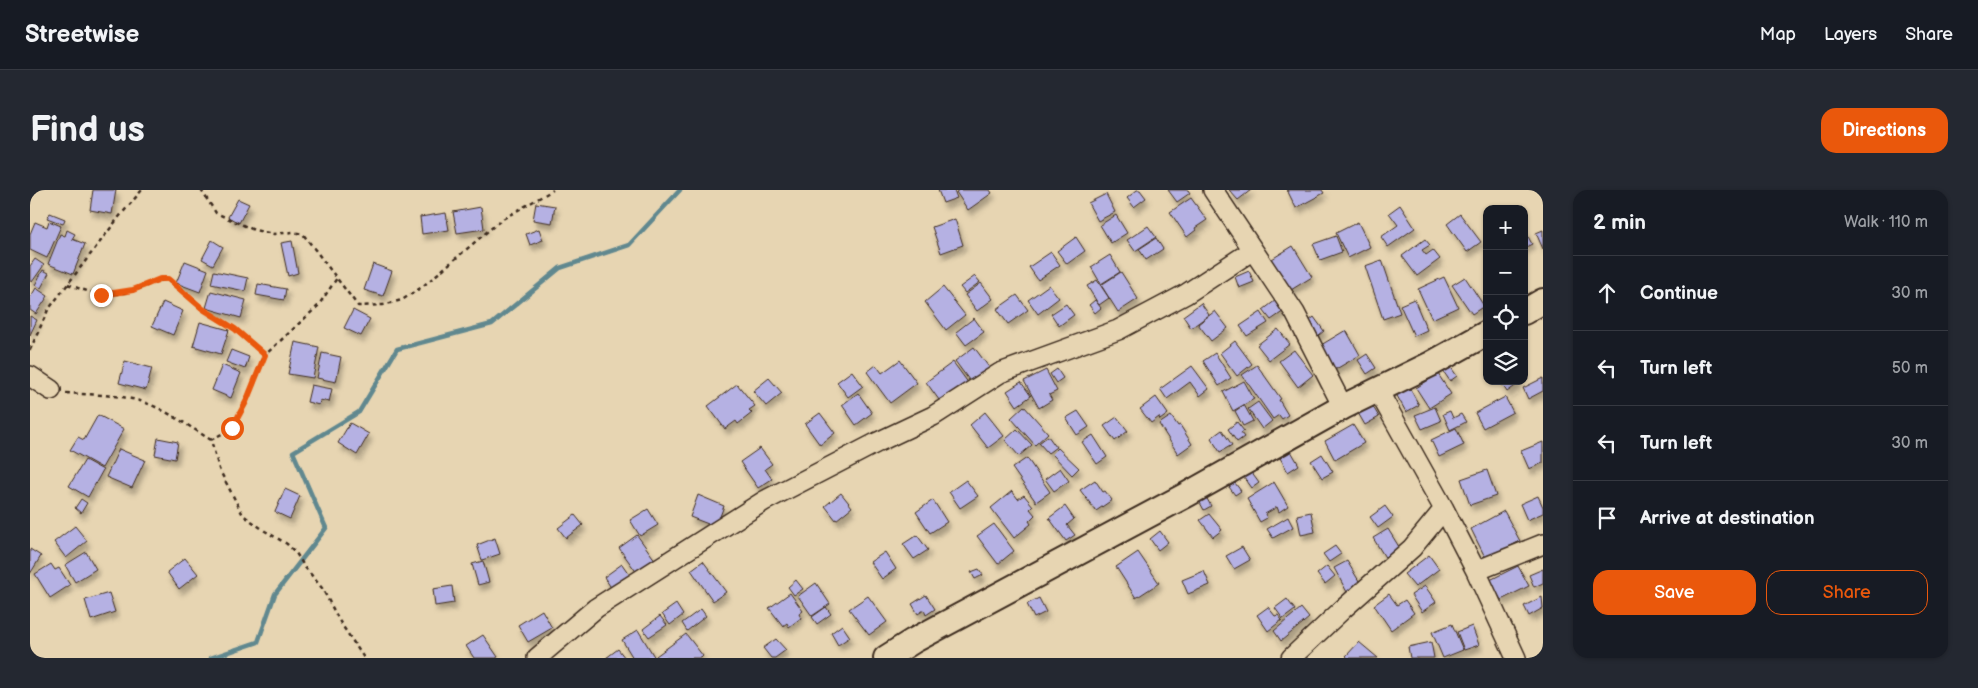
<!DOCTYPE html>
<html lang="en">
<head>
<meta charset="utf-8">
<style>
	body { margin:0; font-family:"Balsamiq Sans",sans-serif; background:#242831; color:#f1f3f6 }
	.controls { position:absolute; right:15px; top:15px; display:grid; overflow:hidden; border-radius:10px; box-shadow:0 1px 4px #0004 }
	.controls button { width:45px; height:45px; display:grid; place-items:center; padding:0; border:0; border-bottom:1px solid #363941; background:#171b24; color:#f1f3f6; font:25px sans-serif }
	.stop { position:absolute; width:15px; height:15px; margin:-11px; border:4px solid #ea580c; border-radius:50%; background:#fff }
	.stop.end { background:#ea580c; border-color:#fff; box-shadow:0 1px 5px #0008 }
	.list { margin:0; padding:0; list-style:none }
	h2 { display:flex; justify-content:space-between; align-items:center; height:65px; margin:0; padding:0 20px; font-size:21px }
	h2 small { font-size:16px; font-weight:400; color:#9ea1a6 }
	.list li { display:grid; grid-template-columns:32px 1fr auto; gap:15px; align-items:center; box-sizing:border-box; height:75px; padding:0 20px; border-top:1px solid #363941 }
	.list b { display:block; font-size:19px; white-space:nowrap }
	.list em { font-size:16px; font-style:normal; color:#9ea1a6 }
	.actions { display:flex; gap:10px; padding:15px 20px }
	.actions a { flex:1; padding:11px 0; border:1px solid #ea580c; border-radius:15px; text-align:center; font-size:18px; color:#ea580c }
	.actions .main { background:#ea580c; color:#fff }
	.icon { flex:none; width:28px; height:28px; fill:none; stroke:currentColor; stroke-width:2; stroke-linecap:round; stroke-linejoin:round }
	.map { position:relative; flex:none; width:1513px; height:468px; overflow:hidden; border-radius:15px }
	header { display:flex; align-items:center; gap:30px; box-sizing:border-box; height:70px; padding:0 25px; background:#171b24; border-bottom:1px solid #363941 }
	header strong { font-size:24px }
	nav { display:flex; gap:28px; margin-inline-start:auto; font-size:18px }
	.intro { display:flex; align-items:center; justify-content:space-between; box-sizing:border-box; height:120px; padding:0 30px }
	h1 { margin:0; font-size:35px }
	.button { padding:12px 22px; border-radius:15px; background:#ea580c; color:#fff; font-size:18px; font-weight:700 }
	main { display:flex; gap:30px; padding:0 30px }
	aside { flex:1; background:#171b24; border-radius:15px; box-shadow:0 1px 4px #0004 }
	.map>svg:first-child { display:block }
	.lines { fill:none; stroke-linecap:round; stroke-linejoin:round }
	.stream { stroke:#61888f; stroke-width:4.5 }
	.building { fill:#b5b1e3; stroke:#3b2a1e; filter:url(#shadow) }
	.minor-casing { stroke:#3b2a1e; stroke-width:22 }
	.major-casing { stroke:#3b2a1e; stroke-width:28 }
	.path { stroke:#3b2a1e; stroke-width:2.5; stroke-dasharray:4 4; stroke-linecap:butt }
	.minor { stroke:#e7d5b2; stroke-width:19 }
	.major { stroke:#e7d5b2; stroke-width:24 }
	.route { stroke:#ea580c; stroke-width:6 }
</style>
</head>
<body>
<header>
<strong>Streetwise</strong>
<nav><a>Map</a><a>Layers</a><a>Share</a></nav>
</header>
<div class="intro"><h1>Find us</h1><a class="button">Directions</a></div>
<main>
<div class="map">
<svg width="1513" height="468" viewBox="0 0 1513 468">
	<defs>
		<filter id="shadow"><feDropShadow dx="3" dy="5.5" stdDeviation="2.5" flood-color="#0004"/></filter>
	</defs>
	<rect width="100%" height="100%" fill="#e7d5b2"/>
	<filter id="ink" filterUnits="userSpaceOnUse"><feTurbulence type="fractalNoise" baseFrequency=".02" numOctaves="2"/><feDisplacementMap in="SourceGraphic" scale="10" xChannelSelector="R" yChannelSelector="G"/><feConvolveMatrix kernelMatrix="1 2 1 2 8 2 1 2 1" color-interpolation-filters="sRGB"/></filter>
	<g filter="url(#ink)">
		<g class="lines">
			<!-- stream -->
			<path class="stream" d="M181 468 228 452 245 404 296 338 263 262 329 222 367 159 462 134 530 78 599 55 650 0"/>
		</g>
		<!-- building -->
		<path class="building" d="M63 0H86L82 24 60 20Z
			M908 0H924L927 8 913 13Z
			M929 0H960L962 3 938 20 926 2Z
			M1107 0H1110L1116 8 1104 17 1097 8Z
			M1138 0H1158L1160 3 1147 12Z
			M1199 0H1221L1208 10Z
			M1257 0H1292L1294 3 1266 18Z
			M1076 4 1085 22 1068 31 1058 13Z
			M1161 8 1177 30 1165 38 1166 40 1157 47 1140 22Z
			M208 9 219 14 209 33 198 27Z
			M506 13 525 16 522 33 503 30Z
			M1370 15 1385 38 1358 57 1351 47 1368 35 1359 23Z
			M451 17 454 39 427 43 423 22Z
			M20 23 35 29 33 34 17 28Z
			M416 23 419 40 392 44 390 27Z
			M1430 24 1451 52 1437 62 1417 34Z
			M1086 25 1097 43 1081 53 1070 35Z
			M925 29 933 55 911 63 902 37Z
			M19 31 31 36 17 68 0 60V44L5 32 17 37Z
			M1328 32 1340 57 1318 68 1306 43Z
			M1118 36 1126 47 1105 61 1097 50Z
			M509 39 513 50 500 55 496 44Z
			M1494 39 1502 54 1494 58Z
			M37 40 45 44 42 49 55 54 43 84 18 74 30 44 35 46Z
			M1513 40V59L1506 43Z
			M1306 46 1312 62 1290 70 1283 54Z
			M1046 47 1055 61 1037 74 1027 61Z
			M1126 48 1133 59 1116 70 1109 59Z
			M1395 49 1400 55 1392 60 1396 65 1403 60 1410 69 1387 86 1372 66Z
			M182 50 193 57 183 75 172 69Z
			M262 51 268 83 258 86 251 53Z
			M1263 56 1282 87 1256 103 1237 72Z
			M1021 62 1030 75 1008 90 999 77Z
			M1080 65 1090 82 1071 94 1061 77Z
			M5 69 14 75 2 92 0 91V76Z
			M1352 70 1370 123 1353 129 1335 76Z
			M155 71 178 80 170 102 146 93Z
			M343 74 362 81 353 106 334 100Z
			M13 80 19 83 11 98 5 95Z
			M184 81 218 88 215 101 181 94Z
			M1219 81 1224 92 1209 98 1205 87Z
			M1091 82 1108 109 1088 122 1071 95Z
			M945 86 950 92 935 103 930 97Z
			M1414 87 1428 117 1402 129 1388 99Z
			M1435 87 1454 116 1442 124 1422 95Z
			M1067 90 1079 108 1069 115 1057 96Z
			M951 93 963 109 947 121 935 105Z
			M228 94 256 99 254 110 226 105Z
			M1019 95 1029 108 1008 124 998 110Z
			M913 97 935 125 916 140 895 112Z
			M6 98 18 106 6 124 0 120V108Z
			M181 101 216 110 211 128 176 118Z
			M987 105 998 120 978 134 967 119Z
			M1384 109 1397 140 1384 146 1370 115Z
			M1065 110 1071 118 1065 123 1059 115Z
			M1246 110 1254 121 1241 130 1233 120Z
			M133 112 153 121 143 145 122 136Z
			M1171 113 1179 125 1161 138 1153 126Z
			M1036 114 1044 125 1029 136 1021 124Z
			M323 120 340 129 331 146 314 138Z
			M1185 121 1198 138 1181 151 1168 134Z
			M1231 122 1238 133 1217 146 1210 136Z
			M0 126 7 130 0 145Z
			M1284 127 1294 141 1284 149 1274 135Z
			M944 128 954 142 936 155 926 142Z
			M170 132 199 140 191 164 163 156Z
			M1248 139 1260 154 1239 170 1227 155Z
			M1316 140 1330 165 1301 182 1286 158Z
			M1205 151 1222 174 1207 186 1190 163Z
			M265 152 289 157 283 188 258 184Z
			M944 157 961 180 942 194 925 171Z
			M201 160 219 167 215 179 196 172Z
			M1264 160 1283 185 1268 197 1249 171Z
			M292 163 311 167 306 192 287 188Z
			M1185 163 1201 188 1189 196 1173 171Z
			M1337 164 1346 178 1337 184 1328 170Z
			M870 170 887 193 860 213 837 182 846 175 852 183Z
			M95 171 122 178 116 200 89 193Z
			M923 172 939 194 912 214 896 192Z
			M192 175 211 183 201 208 182 200Z
			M1227 175 1251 209 1249 210 1258 225 1252 229 1249 225 1243 229 1212 185Z
			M1162 176 1179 199 1170 206 1160 192 1137 209 1130 199Z
			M1420 176 1427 186 1420 191 1413 181Z
			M1027 179 1033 188 1026 193 1020 184Z
			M1016 180 1027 201 1019 205 1022 210 1009 218 994 191Z
			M822 181 833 196 818 207 807 192Z
			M1408 184 1421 204 1399 218 1386 198Z
			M739 188 752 203 736 216 723 201Z
			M1513 188V201L1498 209 1493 198Z
			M1214 191 1224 209 1203 221 1193 202Z
			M1470 191H1487L1488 194 1477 202Z
			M991 192 1001 206 987 216 977 201Z
			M707 194 725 216 719 220 722 223 708 234 706 231 695 239 678 216Z
			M281 195 302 199 299 212 290 210 289 215 277 212Z
			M1379 197 1389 215 1376 222 1366 204Z
			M828 203 842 223 826 235 812 215Z
			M1126 207 1138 224 1130 230 1129 227 1121 233 1110 219Z
			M1475 207 1483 222 1453 238 1445 223Z
			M1228 212 1242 231 1232 239 1218 219Z
			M1214 215 1223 231 1213 236 1205 221Z
			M1342 215 1349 227 1335 235 1328 223Z
			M994 216 1018 243 1005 255 981 228Z
			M1405 217 1411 231 1392 239 1385 225Z
			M1048 221 1059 237 1047 245 1036 228Z
			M1420 221 1423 228 1431 224 1436 232 1420 240 1413 224Z
			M955 222 974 246 958 258 940 235Z
			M790 223 805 243 790 255 775 234Z
			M68 225 94 239 72 278 40 260 48 247 54 250Z
			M1141 226 1148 236 1150 235 1162 254 1148 264 1129 234Z
			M1087 227 1098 241 1085 251 1074 236Z
			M1207 232 1214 241 1211 243 1214 247 1207 252 1198 239Z
			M320 233 339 244 327 265 308 253Z
			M1323 235 1334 253 1305 270 1295 251Z
			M1426 238 1434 255 1409 267 1401 250Z
			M987 239 1002 255 989 266 975 250Z
			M1192 240 1202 255 1190 262 1181 248Z
			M1063 245 1077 267 1067 274 1052 252Z
			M1018 246 1026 257 1018 263 1009 253Z
			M128 248 148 252 145 269 125 265Z
			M1513 252V273L1499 279 1491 261Z
			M730 258 742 274 735 279 742 289 728 298 710 272Z
			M1028 258 1049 278 1042 285 1022 264Z
			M89 259 115 270 102 298 76 287Z
			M1261 261 1269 275 1258 282 1250 268Z
			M1292 264 1303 282 1292 288 1281 271Z
			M997 268 1020 302 1006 312 982 278Z
			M55 270 73 280 58 307 39 296Z
			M1030 278 1039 291 1024 301 1015 289Z
			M1457 280 1466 306 1440 315 1431 289Z
			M1221 282 1229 293 1222 298 1214 287Z
			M936 290 948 306 930 318 919 302Z
			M1065 290 1073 302 1075 301 1082 310 1066 321 1050 300Z
			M1244 292 1258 316 1249 322 1247 317 1235 324 1237 328 1230 332 1217 309Z
			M1205 293 1211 301 1205 305 1199 297Z
			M255 299 270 306 260 329 245 322Z
			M982 301 988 309 994 305 1003 316 1000 319 1005 325 999 331 1001 334 984 348 961 318Z
			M811 303 822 317 806 330 795 316Z
			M668 305 694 316 686 337 660 327Z
			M1508 306 1513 317V323L1497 330 1490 314Z
			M1176 307 1181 316 1174 320 1169 311Z
			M51 309 57 313 51 323 45 318Z
			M903 310 917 332 900 343 886 322Z
			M1035 316 1044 329 1037 335 1045 345 1036 351 1019 328Z
			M1355 316 1363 327 1348 338 1340 327Z
			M618 319 628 335 610 346 600 330Z
			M1474 321 1490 351 1456 369 1441 339Z
			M1281 322 1285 342 1271 345 1267 325Z
			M1179 324 1192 340 1183 347 1170 330Z
			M545 325 553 335 536 348 528 338Z
			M1258 327 1263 337 1243 348 1237 339Z
			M964 334 984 361 968 374 947 346Z
			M45 336 57 351 36 368 24 352Z
			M1358 339 1371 360 1356 369 1343 348Z
			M1130 341 1138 352 1128 360 1120 349Z
			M607 345 628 374 610 387 589 358Z
			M887 345 898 360 884 369 873 354Z
			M465 348 470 364 452 370 447 355Z
			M1305 356 1311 364 1299 372 1293 364Z
			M1212 357 1220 370 1204 379 1196 366Z
			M0 359 11 366 0 384Z
			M56 362 66 379 45 392 35 375Z
			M855 362 866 379 852 389 840 372Z
			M1108 362 1129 393 1106 408 1086 377Z
			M1399 365 1409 379 1385 397 1374 384Z
			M155 368 168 384 149 399 137 382Z
			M453 371 459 392 448 395 442 374Z
			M673 371 696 402 683 411 661 380Z
			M1317 371 1332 396 1318 404 1304 378Z
			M21 374 25 380 29 378 40 395 20 408 5 384Z
			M592 374 603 390 584 402 574 387Z
			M1297 376 1305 386 1295 394 1287 384Z
			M1488 376 1499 396 1471 410 1460 390Z
			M949 379 953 385 945 389 941 382Z
			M1513 379V393L1504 397 1499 385Z
			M1174 381 1180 395 1158 404 1152 390Z
			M766 390 773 399 764 405 758 397Z
			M786 393 800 414 782 426 768 406Z
			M422 396 424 413 405 416 403 399Z
			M1395 396 1406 412 1392 422 1381 405Z
			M79 403 85 422 61 430 55 410Z
			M760 403 773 421 769 424 771 428 759 437 757 433 753 436 739 418Z
			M1359 404 1367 415 1375 410 1384 423 1361 440 1344 415Z
			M896 405 905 419 896 425 894 420 888 424 882 414Z
			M838 406 857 432 839 445 819 419Z
			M1512 407 1513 418 1499 426 1494 416Z
			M1009 408 1016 422 1004 428 997 414Z
			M1257 409 1265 420 1253 429 1245 418Z
			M646 414 653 425 640 435 632 424Z
			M796 417 801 424 787 434 782 427Z
			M1238 417 1245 426 1248 425 1252 430 1238 441 1227 425Z
			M1271 418 1279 428 1251 451 1244 441Z
			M671 419 676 426 657 441 652 433Z
			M512 420 522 438 498 452 488 435Z
			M630 426 637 435 619 447 613 439Z
			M1422 434 1433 460 1413 468 1402 442Z
			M812 435 820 447 808 455 801 443Z
			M1442 436 1449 455 1434 460 1427 442Z
			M608 440 625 468H603L592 450Z
			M656 444 673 466 671 468H627L626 466Z
			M453 445 468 467 466 468H444L436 456Z
			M746 449 756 460 745 468H741L733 458Z
			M1329 452 1348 468H1318L1316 466Z
			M1401 452 1404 468H1380L1378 457Z
			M588 459 595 468H576Z"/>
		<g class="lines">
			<defs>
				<path id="minor" d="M1183 0 1265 123 1313 217
					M0 186 21 200
					M1347 199 1414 319 1446 381 1486 468
					M1446 381 1513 354
					M507 468 566 418 734 311 848 252 903 226 970 183 1088 140 1156 104 1223 60
					M1261 468 1313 419 1382 358 1414 319"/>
				<path id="major" d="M1494 122 1513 111
					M856 468 883 451 1158 304 1313 217 1401 174 1457 143"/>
			</defs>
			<!-- minor casing -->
			<use href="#minor" class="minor-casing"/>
			<!-- major casing -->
			<use href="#major" class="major-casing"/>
			<!-- path -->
			<path class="path" d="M171 0 186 23 224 40 244 44 263 42 273 44 328 116 353 115 372 110 392 97 471 30 523 0
				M38 94C62 104 78 108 104 100 116 96 126 90 138 89L173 119 205 139 235 165 288 116 307 88
				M0 160 18 120 89 27 112 0
				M36 203C60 205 86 204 110 211 134 218 160 237 181 250L189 279 213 325 235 341 257 354 266 363 274 376 292 398 310 432 334 468
				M181 250 202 238 216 212 235 165"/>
			<!-- minor -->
			<use href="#minor" class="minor"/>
			<!-- major -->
			<use href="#major" class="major"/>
		</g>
	</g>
	<g class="lines" filter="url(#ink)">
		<!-- route -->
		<path class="route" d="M71 105 103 100 130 89H138L173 119 205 139 235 165 216 212 202 238"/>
	</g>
</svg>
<div class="controls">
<button>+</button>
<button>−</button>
<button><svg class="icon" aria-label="locate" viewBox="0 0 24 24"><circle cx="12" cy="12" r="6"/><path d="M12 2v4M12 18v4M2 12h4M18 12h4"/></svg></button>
<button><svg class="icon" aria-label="layers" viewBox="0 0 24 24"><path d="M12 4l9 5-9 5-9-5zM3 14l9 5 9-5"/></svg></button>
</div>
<div class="stop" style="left:202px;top:238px"></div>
<div class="stop end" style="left:71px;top:105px"></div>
</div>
<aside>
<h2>2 min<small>Walk · 110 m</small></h2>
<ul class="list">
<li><svg class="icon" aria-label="ahead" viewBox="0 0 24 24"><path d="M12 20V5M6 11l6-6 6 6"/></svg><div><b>Continue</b></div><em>30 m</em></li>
<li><svg class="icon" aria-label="left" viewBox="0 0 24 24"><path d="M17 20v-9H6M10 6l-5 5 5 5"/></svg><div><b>Turn left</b></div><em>50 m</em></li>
<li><svg class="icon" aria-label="left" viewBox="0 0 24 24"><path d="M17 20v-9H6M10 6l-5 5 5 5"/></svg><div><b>Turn left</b></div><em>30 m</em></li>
<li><svg class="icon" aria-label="arrive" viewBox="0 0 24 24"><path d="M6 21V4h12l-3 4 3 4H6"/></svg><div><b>Arrive at destination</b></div></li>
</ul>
<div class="actions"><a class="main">Save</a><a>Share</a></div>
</aside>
</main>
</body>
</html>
